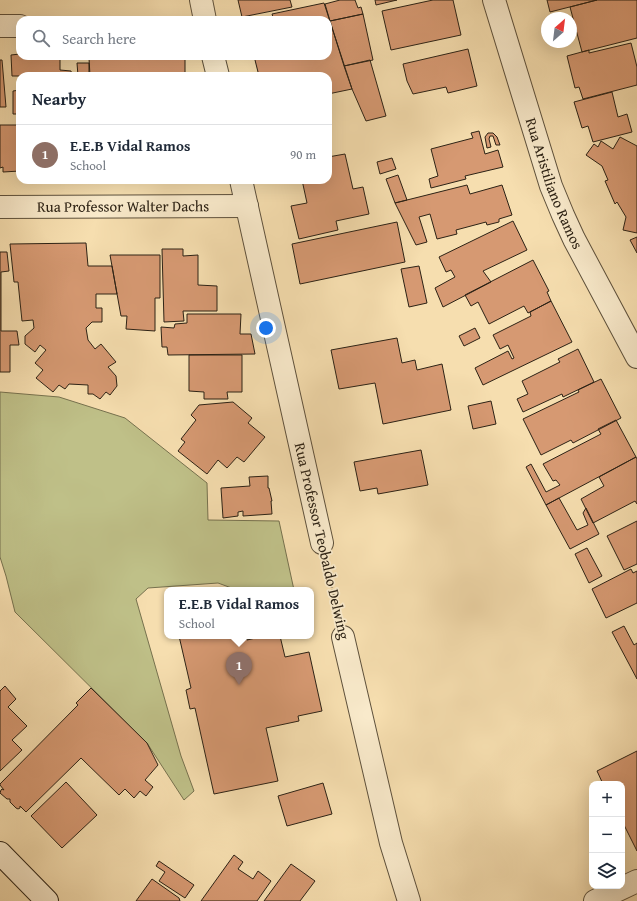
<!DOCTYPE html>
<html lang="en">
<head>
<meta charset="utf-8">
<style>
	body { margin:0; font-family:"Gentium Book Plus",serif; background:#f2f2f3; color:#1f2937 }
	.controls { position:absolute; right:12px; bottom:12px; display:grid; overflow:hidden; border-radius:8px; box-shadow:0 4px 16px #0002 }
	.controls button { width:36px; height:36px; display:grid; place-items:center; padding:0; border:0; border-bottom:1px solid #e0e1e3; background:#fff; color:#1f2937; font:20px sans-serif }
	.compass { position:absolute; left:541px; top:12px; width:36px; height:36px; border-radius:50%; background:#fff; box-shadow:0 4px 16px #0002; rotate:28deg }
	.you { position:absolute; left:266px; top:328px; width:14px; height:14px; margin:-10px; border:3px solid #fff; border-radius:50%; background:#1a73e8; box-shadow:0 0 0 6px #1a73e833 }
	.badge { display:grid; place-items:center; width:26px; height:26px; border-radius:50%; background:#8f2418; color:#fff; font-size:13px; font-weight:700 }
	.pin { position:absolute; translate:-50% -33px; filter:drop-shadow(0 1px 2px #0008) }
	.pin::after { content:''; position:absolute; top:21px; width:14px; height:12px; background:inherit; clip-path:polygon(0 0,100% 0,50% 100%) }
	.popup { position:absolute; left:164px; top:587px; width:150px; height:52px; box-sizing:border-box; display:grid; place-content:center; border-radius:8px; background:#fff; filter:drop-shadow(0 1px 3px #0005); font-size:13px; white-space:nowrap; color:#747a83 }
	.popup b { font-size:15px; color:#1f2937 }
	.popup::after { content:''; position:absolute; left:50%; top:100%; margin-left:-8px; border:8px solid transparent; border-top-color:#fff }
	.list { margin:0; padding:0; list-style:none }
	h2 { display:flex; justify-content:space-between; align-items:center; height:52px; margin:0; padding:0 16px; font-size:17px }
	h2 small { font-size:13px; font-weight:400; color:#747a83 }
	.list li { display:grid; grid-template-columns:26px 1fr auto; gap:12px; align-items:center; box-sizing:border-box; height:60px; padding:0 16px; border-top:1px solid #e0e1e3 }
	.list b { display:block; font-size:15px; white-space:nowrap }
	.list p { margin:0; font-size:13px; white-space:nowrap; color:#747a83 }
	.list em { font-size:13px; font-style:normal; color:#747a83 }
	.icon { flex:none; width:22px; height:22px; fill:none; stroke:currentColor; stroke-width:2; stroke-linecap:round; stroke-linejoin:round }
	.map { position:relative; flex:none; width:637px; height:901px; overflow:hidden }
	.search { position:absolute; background:#fff; box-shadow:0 4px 16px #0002; left:16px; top:16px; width:316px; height:44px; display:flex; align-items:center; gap:10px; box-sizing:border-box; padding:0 14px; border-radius:12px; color:#747a83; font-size:15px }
	.panel { position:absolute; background:#fff; box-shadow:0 4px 16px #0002; left:16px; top:72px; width:316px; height:112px; border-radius:12px }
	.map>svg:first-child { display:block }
	.green { fill:#bfc088; stroke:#76714e }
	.building { fill:#d69972; stroke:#2c2215 }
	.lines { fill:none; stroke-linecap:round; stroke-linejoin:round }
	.minor-casing { stroke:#5e513c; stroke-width:24 }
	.tertiary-casing { stroke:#5e513c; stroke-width:24 }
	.secondary-casing { stroke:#2c2215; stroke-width:24 }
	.path { stroke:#2c2215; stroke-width:2.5; stroke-dasharray:3 2; stroke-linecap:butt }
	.minor { stroke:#f9eacb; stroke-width:22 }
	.tertiary { stroke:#f9eacb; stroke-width:22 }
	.secondary { stroke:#f9eacb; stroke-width:22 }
	.labels { text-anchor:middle; stroke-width:3.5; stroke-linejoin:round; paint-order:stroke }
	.street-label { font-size:15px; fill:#2c2215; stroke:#f9eacb }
</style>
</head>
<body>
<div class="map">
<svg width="637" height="901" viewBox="0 0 637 901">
	<rect width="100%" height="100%" fill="#f6deaf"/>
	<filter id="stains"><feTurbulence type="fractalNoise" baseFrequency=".005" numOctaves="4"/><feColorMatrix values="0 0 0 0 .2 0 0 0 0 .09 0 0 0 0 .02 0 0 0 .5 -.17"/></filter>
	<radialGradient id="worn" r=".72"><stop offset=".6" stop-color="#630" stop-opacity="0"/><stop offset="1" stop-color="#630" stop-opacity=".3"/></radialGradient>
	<!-- green -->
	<path class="green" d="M0 392 59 397 125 418 207 483 208 520 279 521 294 590H237L218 583 148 588 136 599 181 756 194 791 184 800 147 743 15 612 6 576 0 557Z"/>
	<!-- building -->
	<path class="building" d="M238 0H290L292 7 242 17Z
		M340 0H355L358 8 361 7 363 14 330 21 325 4Z
		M375 0H397L376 5Z
		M433 0H453L461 35 391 50 382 11Z
		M547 0H597L550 12Z
		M597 0H637V38L582 52 570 7Z
		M324 3 352 89 328 94V76H259L254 56H328V20H274L272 14Z
		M363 14 373 60 344 66 330 21Z
		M631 43 637 67V85L583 99 579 87 575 88 567 56 589 50V53Z
		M468 49 477 86 448 93 446 87 413 94 407 81 403 64Z
		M20 54V56H60V70L71 71 72 76H12L11 55Z
		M185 56V76H90L89 58Z
		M0 60H2L6 107H0Z
		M370 60 386 116 366 121 352 89 344 66Z
		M77 63H89V76H78Z
		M20 90V114H13V91Z
		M612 92 618 117 627 114 632 132 593 142 588 126 582 128 574 102Z
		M17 120H20V171L3 172V167L0 168V125H17Z
		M479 131 485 154 498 150 503 167 465 176 466 179 431 188 429 179 438 176 431 149 473 138 471 133Z
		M488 133H493L497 137 500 145H496L493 136H490L489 139 491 147 487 148 485 137Z
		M620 137 637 146V233L623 230 626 217 617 202 615 204 605 181 608 180 602 166 586 155 594 144 598 147 601 141 613 149Z
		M345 154 353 189 363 187 369 214 336 221 338 230 299 239 291 206 307 203 302 180H328V157Z
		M392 158 396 169 380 174 377 162Z
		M398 175 407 200 395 203 386 179Z
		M467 185 470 194 502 185 512 215 499 219V222L487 225 486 222 456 230 457 234 437 239 430 214 419 217 427 242 416 245 395 203Z
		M513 221 527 250 483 271 491 282 443 307 435 288 455 277 451 270 446 272 439 257Z
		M397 222 405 262 300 284 292 244Z
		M637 237V253L630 240Z
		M86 243 88 266H112L117 294H96V308H102V322H92L86 328 88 340 95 349 101 344 116 362 108 367 116 376 117 386 110 395 106 392 100 399 93 394H88V385L69 384 65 389 59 385 53 392 36 378 43 370 35 363 46 350 40 345 35 352 25 344V336L34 328 33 320 22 321 18 282H14L10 244Z
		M162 249H183V256L198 255V285L217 286V311H183L184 321 164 322Z
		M0 252H7L9 271 1 272V331H17L19 345H10V372H0Z
		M110 255H160V298H155V331L126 329 127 316H121Z
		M533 260 549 291 547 292 551 301 528 313 524 306 489 324 478 302 471 306 465 295Z
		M419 266 427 303 409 307 401 269Z
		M551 301 572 342 483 385 475 368 508 351 512 359 514 358 508 345 500 349 493 335 531 316 530 312Z
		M187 314H241L240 334H251L255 354 168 355 167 347H162L161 327 174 328 175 324 187 323Z
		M475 328 480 338 464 346 459 336Z
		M397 338 402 363 415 360 417 370 442 364 451 410 383 424 375 383 339 389 331 350Z
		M578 349 594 382 563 397 562 394 523 412 517 399 528 394 522 381 560 362 558 359Z
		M189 355H242V392H227L228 399H204V392L189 391Z
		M601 379 621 418 573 443 571 440 541 455 523 419 579 392 578 390Z
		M491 401 496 424 473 429 468 406Z
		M233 402 252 418 248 423 265 437 244 462 237 457 227 468 218 460 207 474 178 451 185 442 181 439 196 420 191 415 199 405Z
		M616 420 636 457 546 505 526 467 531 464 546 492 560 485 556 480 553 481 543 464 601 434 598 429Z
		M421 450 428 485 378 494 377 488 360 491 354 462Z
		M636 457 637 459V504L635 501 593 523 581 499 604 486 599 477Z
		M268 476V488H269L272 501H271L272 514 243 516V511L238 512V516L223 518 221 488 250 486 249 477Z
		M559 498 577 530 588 525 583 513 586 508 599 534 570 549 546 505Z
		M637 521V564L624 570 607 536Z
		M587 548 602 576 589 583 575 554Z
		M631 569 633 573 637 571V603L606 618 592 589Z
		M624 626 634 645 637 643V679L612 632Z
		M179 636H246L247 640 264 636H280L285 657 309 652 322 711 298 716 299 721 266 728 278 781 214 794 195 708 190 709 186 690 191 688Z
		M5 686 16 699 8 707 27 726 12 740 22 750 0 771V691Z
		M91 688 147 743 158 765 145 780 153 787 146 796 140 791 134 798 125 789 119 795 81 758 26 812 20 806V808L18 809 16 808 10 802V799H7L0 793 1 790 2 789 4 790 0 785V784L78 705 76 703Z
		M637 751V851L622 821V784H603L597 771Z
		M66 782 97 815 62 848 31 816Z
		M323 783 332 814 287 826 278 796Z
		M234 855 243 862 238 869 253 879 258 871 271 881 257 901H201Z
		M159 861 194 885 185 898 159 881 165 872 156 866Z
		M291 864 315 881 300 901H264Z
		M152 879 179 898 180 901H136Z"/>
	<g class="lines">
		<defs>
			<g id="minor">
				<path d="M201 0 205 20"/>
				<path d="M0 26H20"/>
				<path d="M213 56 218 76"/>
				<path d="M241 180 322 543"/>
				<path id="s1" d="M0 207 247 206"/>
				<path d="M343 637 391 843 409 901"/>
				<path d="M595 901 637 881"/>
			</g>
			<g id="tertiary">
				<path id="s2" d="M494 0 551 186 563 215 574 239 637 357"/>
			</g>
			<path id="secondary" d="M0 853 47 901"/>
		</defs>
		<!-- minor casing -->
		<use href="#minor" class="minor-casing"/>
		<!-- tertiary casing -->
		<use href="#tertiary" class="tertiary-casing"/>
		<!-- secondary casing -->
		<use href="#secondary" class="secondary-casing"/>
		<!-- path -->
		<path class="path" d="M327 565 338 615"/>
		<!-- minor -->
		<use href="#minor" class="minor"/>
		<!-- tertiary -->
		<use href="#tertiary" class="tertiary"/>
		<!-- secondary -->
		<use href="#secondary" class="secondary"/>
	</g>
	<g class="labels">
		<!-- street labels -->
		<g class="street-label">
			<text dy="5" stroke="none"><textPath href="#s2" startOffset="193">Rua Aristiliano Ramos</textPath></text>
			<text dy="5" stroke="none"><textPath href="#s1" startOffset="123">Rua Professor Walter Dachs</textPath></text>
			<text transform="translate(322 541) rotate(77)" y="5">Rua Professor Teobaldo Delwing</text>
		</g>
	</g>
	<rect width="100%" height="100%" filter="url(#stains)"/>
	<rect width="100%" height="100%" fill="url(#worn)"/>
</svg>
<div class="controls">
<button>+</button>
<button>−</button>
<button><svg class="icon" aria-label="layers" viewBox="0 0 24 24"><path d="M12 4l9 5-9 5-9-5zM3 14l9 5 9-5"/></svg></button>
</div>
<svg class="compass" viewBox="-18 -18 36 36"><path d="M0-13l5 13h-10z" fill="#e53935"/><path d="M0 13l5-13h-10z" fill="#747a83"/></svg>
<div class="you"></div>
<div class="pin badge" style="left:239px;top:685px;background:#8d6e63">1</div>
<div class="popup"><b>E.E.B Vidal Ramos</b>School</div>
<div class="search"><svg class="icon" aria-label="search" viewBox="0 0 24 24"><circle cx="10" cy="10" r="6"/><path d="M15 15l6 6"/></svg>Search here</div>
<section class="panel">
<h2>Nearby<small></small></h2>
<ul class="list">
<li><span class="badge" style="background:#8d6e63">1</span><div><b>E.E.B Vidal Ramos</b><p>School</p></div><em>90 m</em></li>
</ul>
</section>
</div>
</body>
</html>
